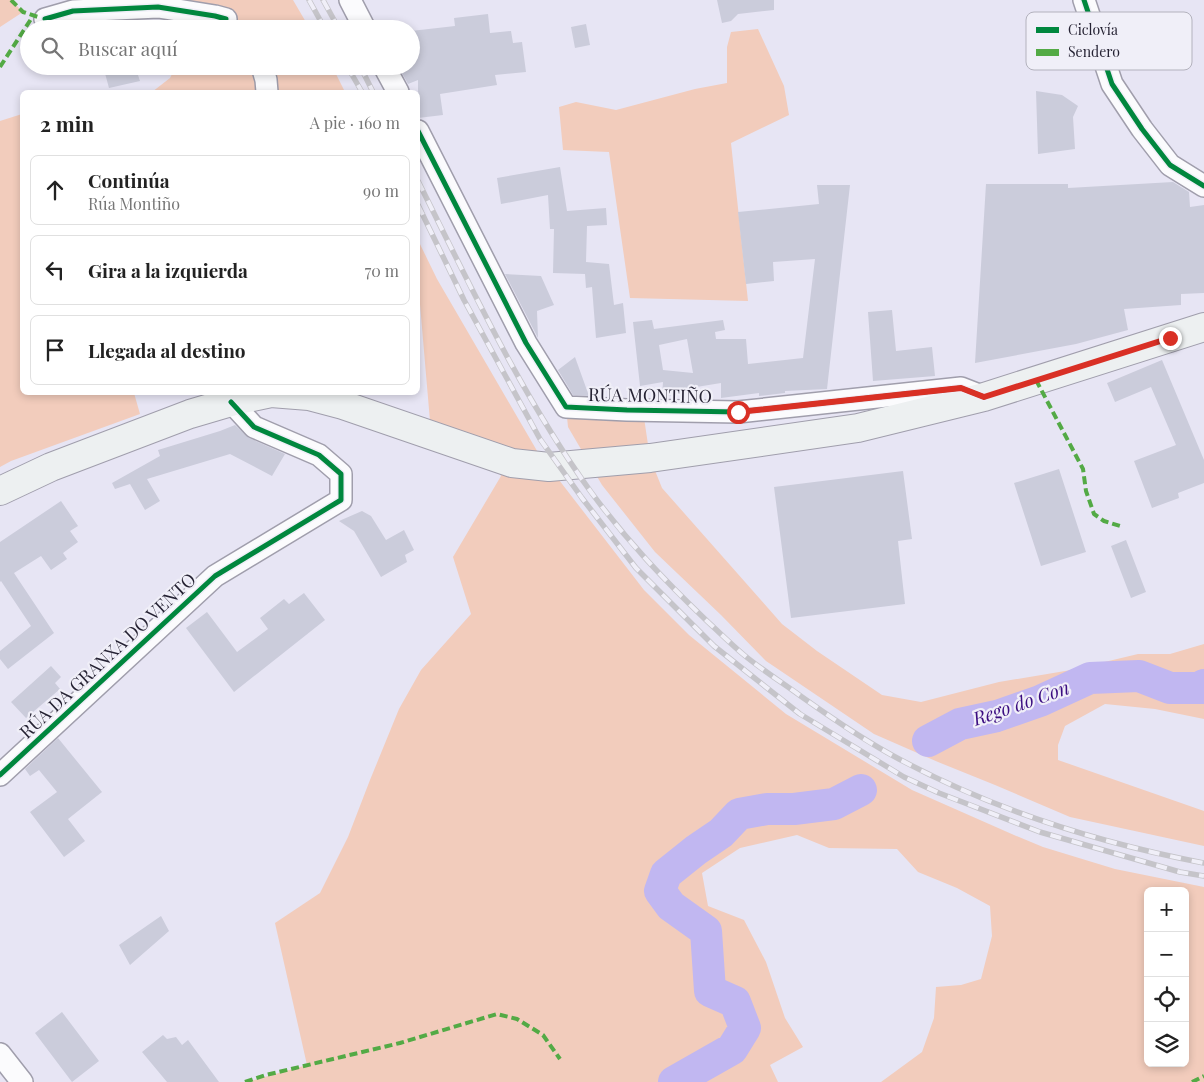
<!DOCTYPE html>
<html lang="es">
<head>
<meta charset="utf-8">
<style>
	body { margin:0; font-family:"Playfair Display",serif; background:#f2f2f2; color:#222 }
	.controls { position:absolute; right:15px; bottom:15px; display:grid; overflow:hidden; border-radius:8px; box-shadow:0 2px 8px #0003 }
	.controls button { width:45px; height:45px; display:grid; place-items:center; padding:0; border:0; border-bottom:1px solid #e0e0e0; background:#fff; color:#222; font:25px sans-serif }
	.stop { position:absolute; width:15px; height:15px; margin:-11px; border:4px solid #d93025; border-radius:50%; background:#fff }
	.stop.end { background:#d93025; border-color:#fff; box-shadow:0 1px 5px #0008 }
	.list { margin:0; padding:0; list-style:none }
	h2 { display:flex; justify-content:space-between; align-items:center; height:65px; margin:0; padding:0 20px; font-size:21px }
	h2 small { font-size:16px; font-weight:400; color:#767676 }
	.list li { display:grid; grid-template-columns:32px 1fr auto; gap:15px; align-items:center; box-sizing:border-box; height:70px; margin:0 10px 10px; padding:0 10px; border:1px solid #e0e0e0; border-radius:8px }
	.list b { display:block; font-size:19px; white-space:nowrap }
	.list p { margin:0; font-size:16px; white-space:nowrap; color:#767676 }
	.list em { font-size:16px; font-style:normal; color:#767676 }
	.icon { flex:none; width:28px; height:28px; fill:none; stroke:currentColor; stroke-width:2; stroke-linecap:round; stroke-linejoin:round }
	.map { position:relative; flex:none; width:1204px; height:1082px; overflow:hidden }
	.search { position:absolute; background:#fff; box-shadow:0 2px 8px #0003; left:20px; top:20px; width:400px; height:55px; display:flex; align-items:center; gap:12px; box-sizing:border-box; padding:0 18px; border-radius:28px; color:#767676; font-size:19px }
	.panel { position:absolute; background:#fff; box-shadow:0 2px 8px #0003; left:20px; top:90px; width:400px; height:305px; border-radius:8px }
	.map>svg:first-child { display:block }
	.green { fill:#f2ccbc; fill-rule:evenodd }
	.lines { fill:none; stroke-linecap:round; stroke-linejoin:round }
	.river { stroke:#c1b7f1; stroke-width:32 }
	.building { fill:#cbccdb; fill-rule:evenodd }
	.street-casing { stroke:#a09eac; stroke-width:24 }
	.secondary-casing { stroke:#a09eac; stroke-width:30 }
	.street { stroke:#fbfbfd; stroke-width:21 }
	.secondary { stroke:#edf0f1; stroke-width:28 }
	.rail-casing { stroke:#c5c4c9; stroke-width:5.5 }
	.rail { stroke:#f0eff8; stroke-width:4; stroke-dasharray:11; stroke-linecap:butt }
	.quiet { stroke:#53aa45; stroke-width:4; stroke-dasharray:8 4; stroke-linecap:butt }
	.cycleway-casing { stroke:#f0eff8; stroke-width:8 }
	.cycleway { stroke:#00873e; stroke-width:5 }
	.route { stroke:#d93025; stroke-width:6 }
	.labels { text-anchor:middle; stroke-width:4.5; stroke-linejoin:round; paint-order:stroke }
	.street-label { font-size:18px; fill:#252233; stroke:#f0eff8 }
	.water-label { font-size:19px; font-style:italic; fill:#3b0d80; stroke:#f0eff8 }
	.key { fill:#f0eff8; stroke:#b3b2bd; stroke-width:1 }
	.key-label { font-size:14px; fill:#252233 }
</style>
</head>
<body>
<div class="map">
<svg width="1204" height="1082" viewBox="0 0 1204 1082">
	<rect width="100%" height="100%" fill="#e7e5f4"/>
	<!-- green -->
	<path class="green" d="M0 0H11L23 12 0 27Z
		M150 0H293L310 29H196L204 15Z
		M758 29 784 86 789 115 731 143 748 301 630 298 609 152 563 150 559 107 576 102 616 110 695 89 727 83V47L731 32Z
		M176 66H332L345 92H152L170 78Z
		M22 114V392L134 393 140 414 11 461 0 467V121Z
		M418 240 437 279 540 456 525 453 430 421 418 281Z
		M566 407 643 411 650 458 662 488 782 624 817 651 882 695 921 702 999 682 1071 670 1138 654H1170L1204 644V719L1155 709 1105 704 1065 726 1058 745V760L1204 811V846L1070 817 995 785 938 762 874 734 766 661 721 615 655 552 602 485 568 427Z
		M494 457 549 467 644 590 689 635 786 714 912 790 1014 835 1043 847 1115 869 1204 887V1082H881L922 1052 934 1018 936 987 961 985 981 979 992 936 990 906 957 888 918 872 897 849 829 848 797 835 740 848 702 873 708 906 744 920 766 962 785 1018 803 1047 770 1065 778 1082H247L307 1065 275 923 320 893 348 837 370 780 399 709 421 670 471 614 453 557 501 476ZM1148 891H1185V1063H1148Z"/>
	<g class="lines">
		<!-- river -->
		<path class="river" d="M928 741 960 724 997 716 1040 701 1090 678 1139 676 1170 688H1202L1204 685
			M674 1082 732 1049 745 1028 735 1002 710 991 706 931 671 906 660 891 666 874 696 850 721 833 739 814 767 809H794L834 804 861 790"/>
	</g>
	<!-- building -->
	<path class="building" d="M717 0H774V10L738 14 731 21 722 23Z
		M488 14 490 33 511 31 513 43 522 42 526 72 495 75 497 85 440 94 443 115 418 118V80L408 84 398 66H411V57H414L411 31 455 26 454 18Z
		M157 20 164 21V29H124V21Z
		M586 24 590 45 575 48 571 27Z
		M103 66H135L140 81 109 88Z
		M1036 91 1062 95 1078 106 1073 117 1075 149 1038 154Z
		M560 167 567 211 606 208 607 225 587 226 586 262 609 264 614 305 623 303 626 333 596 338 592 287 586 288 585 274 553 273 554 229H550L548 195 501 204 497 178Z
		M1173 182 1189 192 1190 207 1204 205V293L1181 294V305L1124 309 1128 330 1076 344 975 363 986 184H1068V188Z
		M817 185H850L827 389 785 391V393L759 396V393L721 398V383L684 389V395L662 396 663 382 640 386 633 322 652 320 654 329 723 320 725 330 715 332 716 339H746L748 364 803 358 815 259 773 262 774 281 746 284 738 212 819 204ZM687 339 693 373 663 370 659 345Z
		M505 274 541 276 554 305 537 311 538 338Z
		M892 310 896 351 932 347 935 376 873 381 868 312Z
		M575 357 589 396 573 395 558 370Z
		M1162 360 1204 460V483L1178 493 1179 498 1152 508 1134 461 1176 445 1151 387 1115 402 1107 383Z
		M235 425 249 438 285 454 272 476 230 454 147 479 160 501 145 510 130 484 115 489 112 483 160 456 158 450 220 431Z
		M1059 469 1086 552 1041 566 1014 483Z
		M903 471 912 539 898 541 905 604 791 618 774 487Z
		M61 501 78 526 70 531 78 542 63 553 67 559 51 570 41 556 14 573 54 633 8 669 0 659V651L31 626 1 581 0 582V542Z
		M362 511 371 516 386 540 404 530 414 550 405 555 407 562 381 577 354 531 339 521Z
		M1126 540 1146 592 1131 598 1111 546Z
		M304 593 325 620 234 692 186 628 207 612 237 652 268 629 260 618 284 599 289 604Z
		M51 666 61 677 55 683 60 689 26 718 11 702Z
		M58 738 102 792 68 819 85 841 64 857 30 812 57 792 39 770 30 776 25 769Z
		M161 916 169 931 130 965 119 945Z
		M62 1012 99 1061 72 1082 35 1033Z
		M163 1035 167 1039 176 1037 182 1045 188 1040 219 1082H167L142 1052Z"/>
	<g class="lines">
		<defs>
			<path id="street" d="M350 0 365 29
				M1084 0 1112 84 1142 129 1170 165 1204 186
				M45 19 73 11 158 7 215 16 226 19
				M262 66 266 80 267 92
				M384 66 398 92
				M418 131 526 343 566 407 627 410 738 412 961 388 984 397
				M0 775 215 576 341 500V474L319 455 254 427 231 402
				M0 1054 22 1082"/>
			<path id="secondary" d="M0 491 51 467 190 414 234 401 271 393 309 396 343 405 512 463 549 467 650 458 858 428 984 397 1204 327"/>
		</defs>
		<!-- street casing -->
		<use href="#street" class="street-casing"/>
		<!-- secondary casing -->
		<use href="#secondary" class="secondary-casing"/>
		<!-- street -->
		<use href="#street" class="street"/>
		<!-- secondary -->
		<use href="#secondary" class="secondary"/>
		<defs>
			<path id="rail" d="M309 0 325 29
				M323 0 339 29
				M347 66 362 92
				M360 66 373 92
				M418 181C471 287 521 395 591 492 627 541 664 580 708 622 720 633 732 645 744 655 762 670 783 683 802 697 833 719 865 741 899 759 994 810 1099 843 1204 863
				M418 205 464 300 540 439 582 498 636 568 714 646 800 714 904 777 939 793 1040 832 1180 872 1204 876"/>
		</defs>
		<!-- rail casing -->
		<use href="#rail" class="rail-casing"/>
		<!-- rail -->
		<use href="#rail" class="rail"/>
		<!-- quiet -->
		<path class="quiet" d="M11 0 23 12 38 17
			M0 67 33 16
			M1036 380 1083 469 1086 491 1094 514 1104 521 1120 526
			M245 1082 266 1075 400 1043 497 1014 517 1019 543 1035 560 1059
			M1192 1082 1204 1076"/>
		<defs>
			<path id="cycleway" d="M1084 0 1112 84 1142 129 1170 165 1204 186
				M45 19 73 11 158 7 215 16 226 19
				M418 131 526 343 566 407 627 410 738 412 961 388 984 397
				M0 775 215 576 341 500V474L319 455 254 427 231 402"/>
		</defs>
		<!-- cycleway casing -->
		<use href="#cycleway" class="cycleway-casing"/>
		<!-- cycleway -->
		<use href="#cycleway" class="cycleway"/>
	</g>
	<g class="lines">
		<!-- route -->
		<path class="route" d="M738 412 961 388 984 397 1170 338"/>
	</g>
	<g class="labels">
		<!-- street labels -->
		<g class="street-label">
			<text transform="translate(650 396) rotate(1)" y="6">RÚA MONTIÑO</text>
			<text transform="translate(108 656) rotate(-43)" y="6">RÚA DA GRANXA DO VENTO</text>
		</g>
		<!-- water labels -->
		<g class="water-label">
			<text transform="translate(1021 703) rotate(-19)" y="7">Rego do Con</text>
		</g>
	</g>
	<!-- legend -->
	<rect x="1026" y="12" width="166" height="58" rx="8" class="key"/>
	<rect x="1036" y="27" width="23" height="6" fill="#00873e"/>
	<rect x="1036" y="49" width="23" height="7" fill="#53aa45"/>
	<g class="key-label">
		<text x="1068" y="35">Ciclovía</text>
		<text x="1068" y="57">Sendero</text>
	</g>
</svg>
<div class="controls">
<button>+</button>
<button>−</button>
<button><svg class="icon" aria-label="locate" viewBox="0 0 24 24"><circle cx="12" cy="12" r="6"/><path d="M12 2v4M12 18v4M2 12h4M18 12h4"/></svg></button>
<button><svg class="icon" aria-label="layers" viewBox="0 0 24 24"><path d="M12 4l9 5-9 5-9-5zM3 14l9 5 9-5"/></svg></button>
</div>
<div class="stop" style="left:738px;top:412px"></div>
<div class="stop end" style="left:1170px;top:338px"></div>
<div class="search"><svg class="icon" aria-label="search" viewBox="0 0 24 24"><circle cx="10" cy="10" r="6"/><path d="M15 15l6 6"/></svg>Buscar aquí</div>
<section class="panel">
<h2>2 min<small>A pie · 160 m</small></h2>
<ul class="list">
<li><svg class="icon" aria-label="ahead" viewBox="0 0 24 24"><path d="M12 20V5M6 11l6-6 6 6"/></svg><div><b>Continúa</b><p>Rúa Montiño</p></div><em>90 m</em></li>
<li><svg class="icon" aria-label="left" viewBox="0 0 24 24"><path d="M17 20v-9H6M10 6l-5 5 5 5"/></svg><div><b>Gira a la izquierda</b></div><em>70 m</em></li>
<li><svg class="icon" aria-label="arrive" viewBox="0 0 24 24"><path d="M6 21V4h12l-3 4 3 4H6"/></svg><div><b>Llegada al destino</b></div></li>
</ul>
</section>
</div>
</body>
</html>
